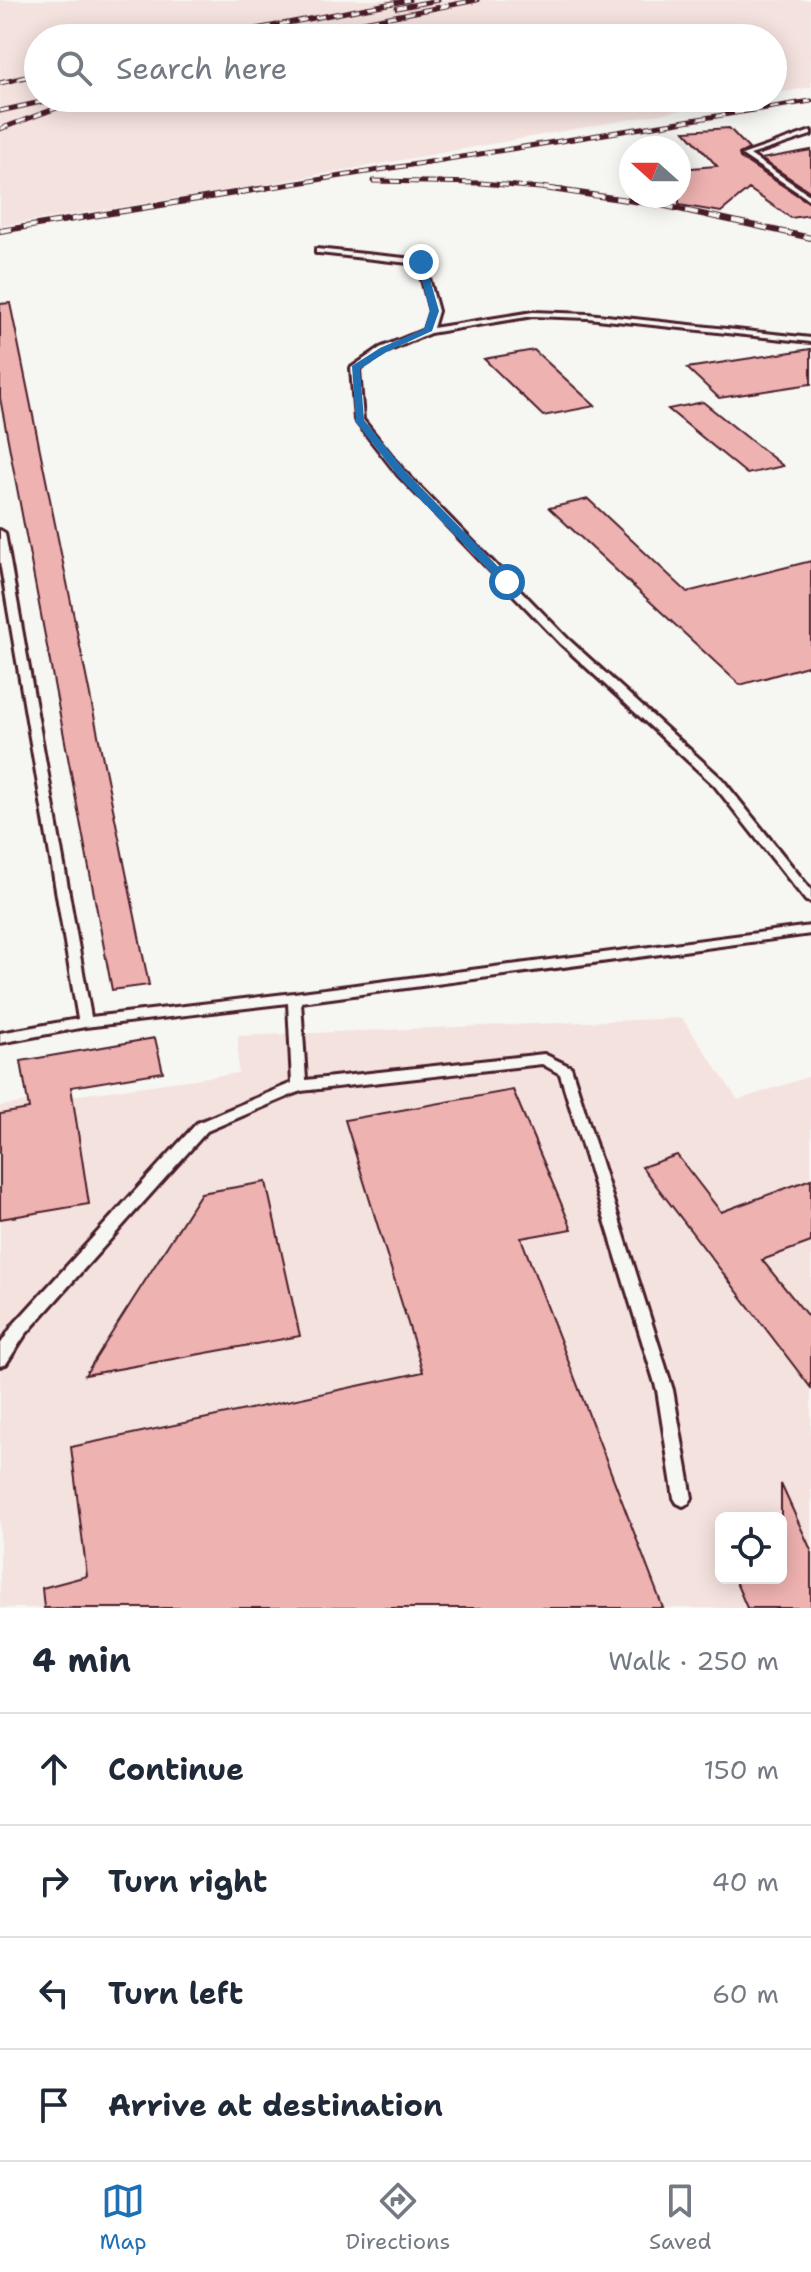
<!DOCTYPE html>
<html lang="en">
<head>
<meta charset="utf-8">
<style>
	body { margin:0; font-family:"Shantell Sans",sans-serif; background:#f2f2f3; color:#1f2937 }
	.controls { position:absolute; right:24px; bottom:24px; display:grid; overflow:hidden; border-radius:12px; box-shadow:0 4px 20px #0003 }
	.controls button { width:72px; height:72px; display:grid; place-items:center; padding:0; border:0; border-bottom:2px solid #e0e1e3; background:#fff; color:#1f2937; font:40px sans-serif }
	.compass { position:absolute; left:619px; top:136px; width:72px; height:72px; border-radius:50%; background:#fff; box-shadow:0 4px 20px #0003; rotate:291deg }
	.stop { position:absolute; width:24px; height:24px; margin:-18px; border:6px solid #1f6fb2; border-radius:50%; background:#fff }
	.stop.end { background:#1f6fb2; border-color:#fff; box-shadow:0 2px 8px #0008 }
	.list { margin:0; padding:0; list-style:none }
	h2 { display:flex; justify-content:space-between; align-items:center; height:104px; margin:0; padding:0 32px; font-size:34px }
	h2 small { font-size:26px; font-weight:400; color:#747a83 }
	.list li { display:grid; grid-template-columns:52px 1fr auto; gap:24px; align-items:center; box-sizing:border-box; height:112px; padding:0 32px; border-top:2px solid #e0e1e3 }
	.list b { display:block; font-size:30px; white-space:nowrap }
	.list em { font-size:26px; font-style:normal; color:#747a83 }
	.icon { flex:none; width:44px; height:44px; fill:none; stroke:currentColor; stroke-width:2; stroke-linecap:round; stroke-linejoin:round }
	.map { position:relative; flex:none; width:811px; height:1608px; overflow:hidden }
	.search { position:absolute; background:#fff; box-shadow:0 4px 20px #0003; left:24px; right:24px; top:24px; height:88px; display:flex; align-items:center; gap:20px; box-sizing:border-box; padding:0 28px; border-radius:44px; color:#747a83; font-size:30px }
	.sheet { height:552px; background:#fff }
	nav { display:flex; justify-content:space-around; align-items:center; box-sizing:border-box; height:112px; border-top:2px solid #e0e1e3; background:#fff; font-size:22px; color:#747a83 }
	nav a { display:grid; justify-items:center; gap:4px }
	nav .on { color:#1f6fb2 }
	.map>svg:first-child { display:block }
	.built { fill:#f4e2de; fill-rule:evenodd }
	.building { fill:#eeb2b1; stroke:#4a1f2b; stroke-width:2 }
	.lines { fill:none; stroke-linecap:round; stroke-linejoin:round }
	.service-casing { stroke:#4a1f2b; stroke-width:6 }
	.service { fill:#f6f6f2; fill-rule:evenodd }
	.rail-far1-casing { stroke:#4a1f2b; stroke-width:5 }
	.rail-casing { stroke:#4a1f2b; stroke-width:6 }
	.rail-far1 { stroke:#f6f6f2; stroke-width:3; stroke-dasharray:9; stroke-linecap:butt }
	.rail { stroke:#f6f6f2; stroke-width:4; stroke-dasharray:12; stroke-linecap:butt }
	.route { fill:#1f6fb2 }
</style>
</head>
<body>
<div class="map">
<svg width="811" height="1608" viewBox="0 0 811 1608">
	<rect width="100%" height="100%" fill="#f6f6f2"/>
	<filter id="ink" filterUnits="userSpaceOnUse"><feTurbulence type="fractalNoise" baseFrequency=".0125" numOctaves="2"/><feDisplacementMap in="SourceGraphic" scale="16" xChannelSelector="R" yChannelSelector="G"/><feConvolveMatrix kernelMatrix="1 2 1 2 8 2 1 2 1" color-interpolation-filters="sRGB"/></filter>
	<g filter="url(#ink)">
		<!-- built -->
		<path class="built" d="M0 0H811V87L773 94V38H38V98H749L256 186 0 226Z
			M682 1018 738 1100 811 1076V1608H0V1106L238 1073V1036ZM721 1518H781V1578H721Z"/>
		<!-- building -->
		<path class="building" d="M729 128 749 149 739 154 740 158 811 204V215L791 218 749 189 721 212 679 205V169L717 166 685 131Z
			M811 150V192L761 159Z
			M10 303 149 985 112 990 0 398V304Z
			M811 349V384L719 398 687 368Z
			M534 350 595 406 543 416 484 359Z
			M703 402 783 466 747 474 668 409Z
			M588 499 687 592 811 561V665L740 685 549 508Z
			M155 1038 163 1072 71 1087 89 1204 0 1219V1114L29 1109 21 1061Z
			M513 1090 572 1229 521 1238 663 1608H44L42 1588 87 1576 71 1447 423 1372 345 1120Z
			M677 1155 721 1212 811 1179V1242L762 1260 811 1320V1388L642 1167Z
			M266 1182 300 1336 85 1375 201 1193Z
			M781 1484 811 1550V1608H747L734 1578H781Z"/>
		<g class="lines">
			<defs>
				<path id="service" d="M811 131V135L750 155 811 196V201L742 155Z
					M316 249 424 260 438 311 433 328 533 312 588 314 811 338V342L588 318 533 316 430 333 386 352 359 369 363 420 404 471 568 639 722 779 811 890V902L806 901 714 785 560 643 398 475 355 420 351 368 380 348 424 330 430 311 418 264 319 253H316Z
					M0 530 5 533 91 1017 294 993 811 926V934L301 1002 306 1080 544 1054 571 1067 673 1390 692 1498 689 1503 683 1506 677 1503 674 1498 657 1390 560 1074 542 1064 301 1091 207 1131 25 1335 6 1364 0 1366V1345L13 1325 197 1123 292 1083 288 1003 85 1027 0 1043V1033L78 1019 0 562Z"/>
			</defs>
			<!-- service casing -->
			<use href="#service" class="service-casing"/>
			<!-- service -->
			<use href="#service" class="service"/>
			<defs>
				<path id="rail-far1" d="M397 8 438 0
					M209 38 409 0
					M281 38 477 0
					M0 83 38 74
					M0 111 55 99
					M0 129 84 98
					M373 181 481 183 563 190
					M254 190 811 101"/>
				<path id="rail" d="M544 188 661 205 811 238
					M0 231 266 188"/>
			</defs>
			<!-- rail-far1 casing -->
			<use href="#rail-far1" class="rail-far1-casing"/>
			<!-- rail casing -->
			<use href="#rail" class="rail-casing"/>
			<!-- rail-far1 -->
			<use href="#rail-far1" class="rail-far1"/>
			<!-- rail -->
			<use href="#rail" class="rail"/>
		</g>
	</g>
	<!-- route -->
	<path class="route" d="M421 259 425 262 439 311 432 331 386 352 360 369 364 420 405 471 511 580V585H503L398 476 356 422 352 366 380 348 424 329 430 311 417 262Z"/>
</svg>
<div class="controls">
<button><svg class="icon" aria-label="locate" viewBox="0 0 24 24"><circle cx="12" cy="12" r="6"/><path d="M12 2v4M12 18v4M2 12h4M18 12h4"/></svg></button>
</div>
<svg class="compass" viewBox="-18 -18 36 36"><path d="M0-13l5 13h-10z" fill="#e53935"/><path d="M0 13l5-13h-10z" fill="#747a83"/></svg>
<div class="stop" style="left:507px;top:582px"></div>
<div class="stop end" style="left:421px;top:262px"></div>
<div class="search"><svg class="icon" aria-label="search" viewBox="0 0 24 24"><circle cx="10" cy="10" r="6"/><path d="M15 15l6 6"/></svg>Search here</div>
</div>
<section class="sheet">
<h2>4 min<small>Walk · 250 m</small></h2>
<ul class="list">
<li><svg class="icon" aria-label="ahead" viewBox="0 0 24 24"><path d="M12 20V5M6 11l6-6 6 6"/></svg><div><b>Continue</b></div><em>150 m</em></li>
<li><svg class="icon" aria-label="right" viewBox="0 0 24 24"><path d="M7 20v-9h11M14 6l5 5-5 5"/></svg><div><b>Turn right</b></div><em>40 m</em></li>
<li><svg class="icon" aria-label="left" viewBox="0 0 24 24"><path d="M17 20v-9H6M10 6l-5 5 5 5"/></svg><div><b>Turn left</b></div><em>60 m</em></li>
<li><svg class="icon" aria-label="arrive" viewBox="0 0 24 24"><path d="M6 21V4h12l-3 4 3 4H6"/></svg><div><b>Arrive at destination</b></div></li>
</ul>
</section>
<nav>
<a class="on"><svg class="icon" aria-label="map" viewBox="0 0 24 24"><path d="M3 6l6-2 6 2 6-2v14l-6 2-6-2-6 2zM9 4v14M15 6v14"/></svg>Map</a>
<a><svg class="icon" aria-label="directions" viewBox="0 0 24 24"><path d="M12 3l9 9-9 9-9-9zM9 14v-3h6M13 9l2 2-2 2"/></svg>Directions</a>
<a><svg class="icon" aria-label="saved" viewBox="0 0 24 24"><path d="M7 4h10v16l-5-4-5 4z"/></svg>Saved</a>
</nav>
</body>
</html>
